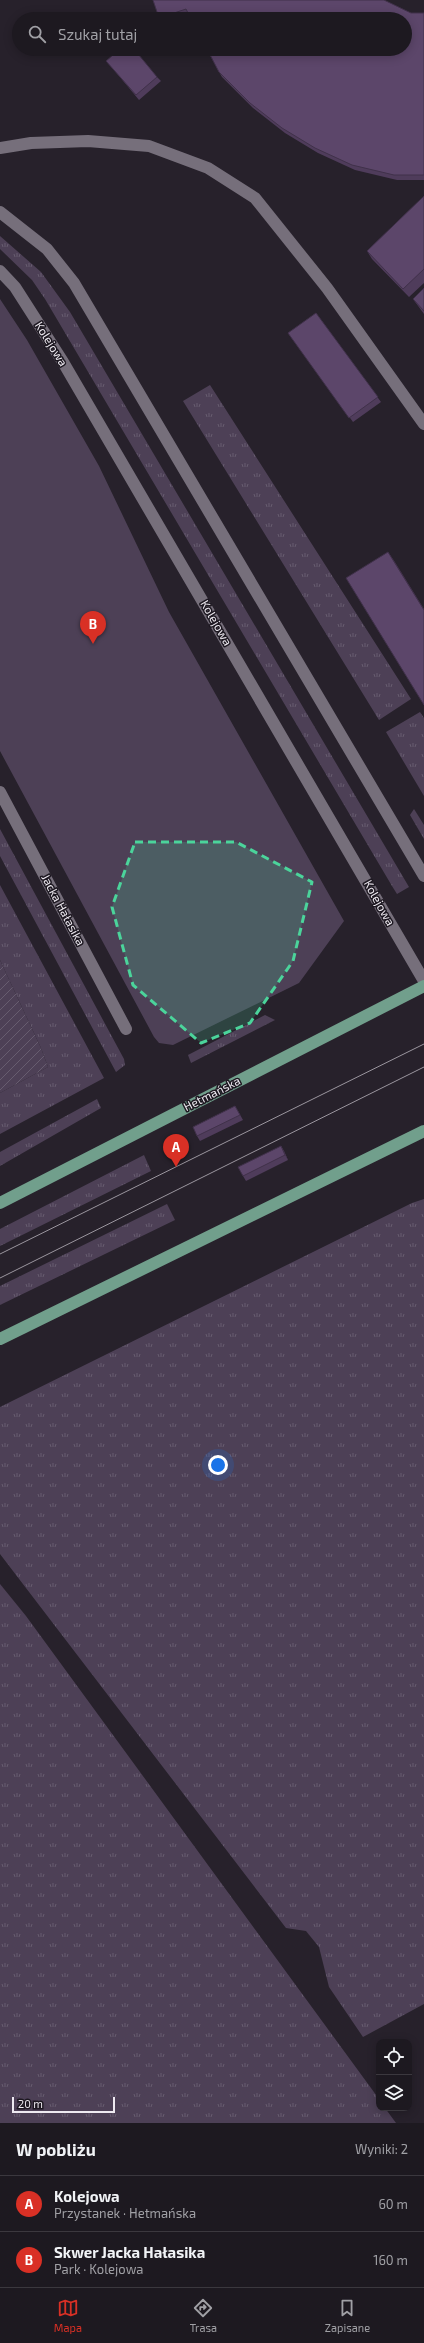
<!DOCTYPE html>
<html lang="pl">
<head>
<meta charset="utf-8">
<style>
	body { margin:0; font-family:"Exo 2",sans-serif; background:#252229; color:#f1f3f6 }
	.controls { position:absolute; right:12px; bottom:12px; display:grid; overflow:hidden; border-radius:8px; box-shadow:0 2px 10px #0003 }
	.controls button { width:36px; height:36px; display:grid; place-items:center; padding:0; border:0; border-bottom:1px solid #3b383e; background:#1d1920; color:#f1f3f6; font:20px sans-serif }
	.scale { position:absolute; left:12px; bottom:10px; width:103px; box-sizing:border-box; padding-left:4px; border:2px solid #eeeaf1; border-top:0; font-size:11px; line-height:14px; white-space:nowrap; color:#eeeaf1; -webkit-text-stroke:3px #1d1821; paint-order:stroke }
	.you { position:absolute; left:218px; top:1465px; width:14px; height:14px; margin:-10px; border:3px solid #fff; border-radius:50%; background:#1a73e8; box-shadow:0 0 0 6px #1a73e833 }
	.badge { display:grid; place-items:center; width:26px; height:26px; border-radius:50%; background:#d93025; color:#fff; font-size:13px; font-weight:700 }
	.pin { position:absolute; translate:-50% -33px; filter:drop-shadow(0 1px 2px #0008) }
	.pin::after { content:''; position:absolute; top:21px; width:14px; height:12px; background:inherit; clip-path:polygon(0 0,100% 0,50% 100%) }
	.list { margin:0; padding:0; list-style:none }
	h2 { display:flex; justify-content:space-between; align-items:center; height:52px; margin:0; padding:0 16px; font-size:17px }
	h2 small { font-size:13px; font-weight:400; color:#a0a0a5 }
	.list li { display:grid; grid-template-columns:26px 1fr auto; gap:12px; align-items:center; box-sizing:border-box; height:56px; padding:0 16px; border-top:1px solid #3b383e }
	.list b { display:block; font-size:15px; white-space:nowrap }
	.list p { margin:0; font-size:13px; white-space:nowrap; color:#a0a0a5 }
	.list em { font-size:13px; font-style:normal; color:#a0a0a5 }
	.icon { flex:none; width:22px; height:22px; fill:none; stroke:currentColor; stroke-width:2; stroke-linecap:round; stroke-linejoin:round }
	.map { position:relative; flex:none; width:424px; height:2123px; overflow:hidden }
	.search { position:absolute; background:#1d1920; box-shadow:0 2px 10px #0003; left:12px; right:12px; top:12px; height:44px; display:flex; align-items:center; gap:10px; box-sizing:border-box; padding:0 14px; border-radius:22px; color:#a0a0a5; font-size:15px }
	.sheet { height:164px; background:#1d1920 }
	nav { display:flex; justify-content:space-around; align-items:center; box-sizing:border-box; height:56px; border-top:1px solid #3b383e; background:#1d1920; font-size:11px; color:#a0a0a5 }
	nav a { display:grid; justify-items:center; gap:2px }
	nav .on { color:#d93025 }
	.map>svg:first-child { display:block }
	.grass { fill:url(#grass-tufts) }
	.park { fill:#4d4056 }
	.garden { fill:url(#garden-furrows) }
	.lines { fill:none; stroke-linecap:round; stroke-linejoin:round }
	.minor { stroke:#766f7b; stroke-width:12 }
	.major { stroke:#719f8c; stroke-width:12 }
	.tram { stroke:#9b969f; stroke-width:1 }
	.wall { fill:#4f3c5b }
	.shaded-wall { fill:#40314a }
	.building { fill:#5c466a; stroke:#40314a }
	.marked { fill:#4bd49b; fill-opacity:0.2; stroke:#4bd49b; stroke-width:3; stroke-dasharray:8 5; stroke-linejoin:round }
	.labels { text-anchor:middle; stroke-width:3; stroke-linejoin:round; paint-order:stroke }
	.street-label { font-size:12px; fill:#eeeaf1; stroke:#1d1821 }
</style>
</head>
<body>
<div class="map">
<svg width="424" height="2123" viewBox="0 0 424 2123">
	<defs>
		<pattern id="grass-tufts" width="24" height="20" patternUnits="userSpaceOnUse"><rect width="24" height="20" fill="#4d4056"/><path d="M3 7l-1-3M5 7V3M7 7l1-3M15 17l-1-3M17 17v-4M19 17l1-3" fill="none" stroke="#675c6f"/></pattern>
		<pattern id="garden-furrows" width="10" height="10" patternUnits="userSpaceOnUse"><rect width="10" height="10" fill="#4d4056"/><path d="M-1 1l2-2M0 10L10 0M9 11l2-2" fill="none" stroke="#675c6f"/></pattern>
	</defs>
	<rect width="100%" height="100%" fill="#27212b"/>
	<!-- grass -->
	<path class="grass" d="M0 236 41 272 70 312 409 887 397 894 392 886 45 299 32 280 0 249Z
		M210 385 411 699 379 720 183 401Z
		M420 712 424 718V801V796L386 732Z
		M414 809 424 825V839L410 815Z
		M0 829 124 1059 125 1065 116 1072 0 856Z
		M0 885 104 1078 0 1134V1093L48 1067 41 1048 0 960Z
		M265 1015 275 1020 191 1063 188 1055Z
		M97 1099 101 1108 0 1166V1152Z
		M144 1155 151 1171 0 1246V1229Z
		M424 1199V2004L363 2037 329 1987 319 1947 306 1931 286 1928 0 1554V1407L412 1203Z
		M167 1204 175 1220 0 1305V1286Z
		M0 1584 26 1616 379 2099V2108H385L396 2123H0Z"/>
	<!-- park -->
	<path class="park" d="M0 299 27 340 99 466 169 612 344 921 299 983 173 1045 159 1043 154 1037 0 751Z"/>
	<!-- garden -->
	<path class="garden" d="M0 960 41 1048 48 1067 0 1093Z"/>
	<g class="lines">
		<!-- minor -->
		<path class="minor" d="M0 148 31 143 88 141 149 146 208 168 255 198 327 288 424 424
			M0 212 47 249 74 283 424 876
			M0 271 15 287 63 362 424 981
			M0 792 126 1029"/>
		<!-- major -->
		<path class="major" d="M0 1203 424 986
			M0 1339 424 1131"/>
		<!-- tram -->
		<path class="tram" d="M0 1254 424 1044
			M0 1278 424 1067"/>
	</g>
	<!-- wall -->
	<path class="wall" d="M153 0 411 13H424V180H397L355 170 318 153 285 133 253 108 222 77 219 72 188 14 172 19H160Z
		M106 61 157 77 161 81 139 100 110 65Z
		M424 196V283L409 297 372 259 367 251Z
		M424 288V314L413 299Z
		M316 313 381 402 353 422 288 333Z
		M235 1106 238 1111 243 1120 200 1141 197 1136Z
		M281 1146 284 1151 288 1160 246 1181 243 1176Z"/>
	<!-- shaded-wall -->
	<path class="shaded-wall" d="M388 552 395 562 424 609V610Z
		M281 1146 284 1151 288 1160 285 1155Z"/>
	<!-- building -->
	<path class="building" d="M153 0H384L411 13H424V175H394L352 165 315 148 282 128 250 103 219 72 207 49H405V19H191L186 9 159 18Z
		M120 49H134L157 77 136 95 106 61Z
		M424 196V269L403 289 367 251Z
		M424 288V311L413 299Z
		M316 313 378 397 349 418 288 333Z
		M388 552 424 610V705L346 578Z
		M235 1106 240 1115 197 1136 193 1127Z
		M281 1146 285 1155 243 1176 238 1167Z"/>
	<!-- marked area -->
	<path class="marked" d="M135 842H236L312 882 293 961 250 1023 201 1043 133 985 112 907Z"/>
	<g class="labels">
		<!-- street labels -->
		<g class="street-label">
			<text transform="translate(51 344) rotate(58)" y="4">Kolejowa</text>
			<text transform="translate(216 623) rotate(60)" y="4">Kolejowa</text>
			<text transform="translate(379 903) rotate(61)" y="4">Kolejowa</text>
			<text transform="translate(63 910) rotate(62)" y="4">Jacka Hałasika</text>
			<text transform="translate(212 1094) rotate(-27)" y="4">Hetmańska</text>
		</g>
	</g>
</svg>
<div class="controls">
<button><svg class="icon" aria-label="locate" viewBox="0 0 24 24"><circle cx="12" cy="12" r="6"/><path d="M12 2v4M12 18v4M2 12h4M18 12h4"/></svg></button>
<button><svg class="icon" aria-label="layers" viewBox="0 0 24 24"><path d="M12 4l9 5-9 5-9-5zM3 14l9 5 9-5"/></svg></button>
</div>
<div class="scale">20 m</div>
<div class="you"></div>
<div class="pin badge" style="left:176px;top:1167px">A</div>
<div class="pin badge" style="left:93px;top:644px">B</div>
<div class="search"><svg class="icon" aria-label="search" viewBox="0 0 24 24"><circle cx="10" cy="10" r="6"/><path d="M15 15l6 6"/></svg>Szukaj tutaj</div>
</div>
<section class="sheet">
<h2>W pobliżu<small>Wyniki: 2</small></h2>
<ul class="list">
<li><span class="badge">A</span><div><b>Kolejowa</b><p>Przystanek · Hetmańska</p></div><em>60 m</em></li>
<li><span class="badge">B</span><div><b>Skwer Jacka Hałasika</b><p>Park · Kolejowa</p></div><em>160 m</em></li>
</ul>
</section>
<nav>
<a class="on"><svg class="icon" aria-label="map" viewBox="0 0 24 24"><path d="M3 6l6-2 6 2 6-2v14l-6 2-6-2-6 2zM9 4v14M15 6v14"/></svg>Mapa</a>
<a><svg class="icon" aria-label="directions" viewBox="0 0 24 24"><path d="M12 3l9 9-9 9-9-9zM9 14v-3h6M13 9l2 2-2 2"/></svg>Trasa</a>
<a><svg class="icon" aria-label="saved" viewBox="0 0 24 24"><path d="M7 4h10v16l-5-4-5 4z"/></svg>Zapisane</a>
</nav>
</body>
</html>
